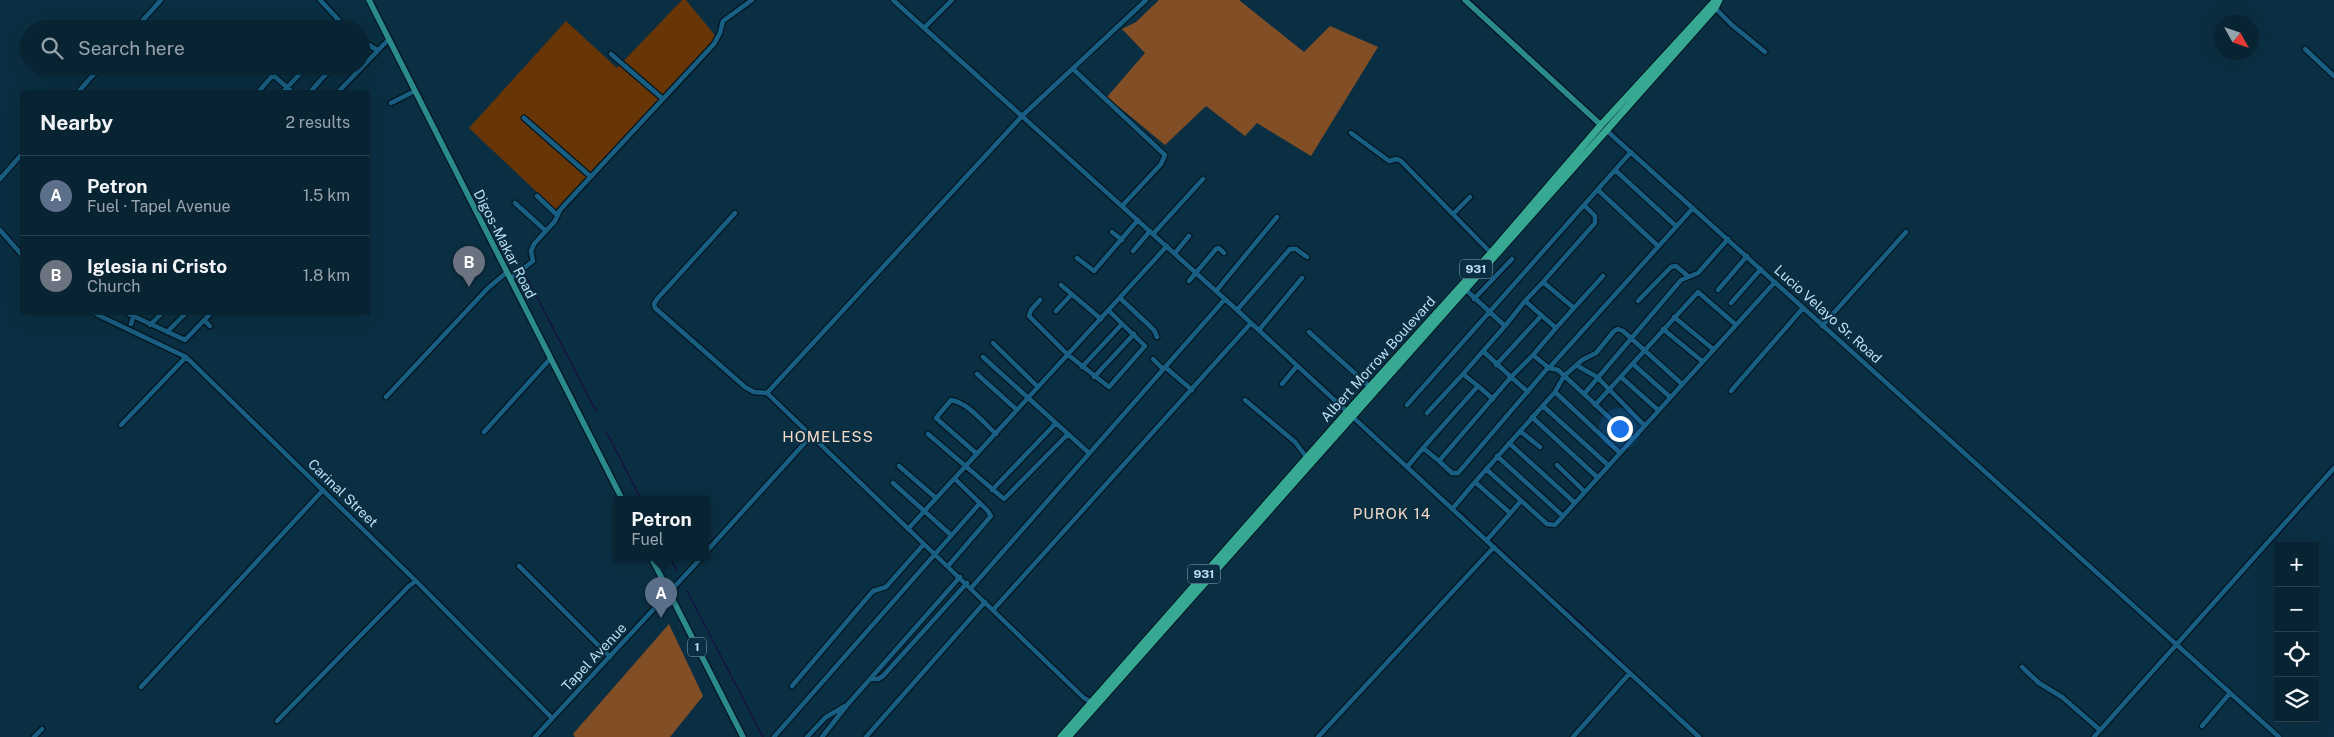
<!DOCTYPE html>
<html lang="en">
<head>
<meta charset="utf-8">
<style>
	body { margin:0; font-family:"Public Sans",sans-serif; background:#162f3e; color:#f1f3f6 }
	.controls { position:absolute; right:15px; bottom:15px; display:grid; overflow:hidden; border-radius:0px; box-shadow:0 5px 20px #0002 }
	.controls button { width:45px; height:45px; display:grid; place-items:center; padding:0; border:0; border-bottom:1px solid #29404d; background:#082332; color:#f1f3f6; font:25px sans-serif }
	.compass { position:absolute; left:2214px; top:15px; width:45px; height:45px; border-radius:50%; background:#082332; box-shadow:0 5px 20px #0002; rotate:130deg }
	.you { position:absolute; left:1619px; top:428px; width:18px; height:18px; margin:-12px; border:4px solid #fff; border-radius:50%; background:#1a73e8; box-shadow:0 0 0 8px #1a73e833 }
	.badge { display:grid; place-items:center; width:32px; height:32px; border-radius:50%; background:#fc9d53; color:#fff; font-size:16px; font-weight:700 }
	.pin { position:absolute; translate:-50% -41px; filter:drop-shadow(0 1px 2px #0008) }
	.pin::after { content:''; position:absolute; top:26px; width:18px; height:15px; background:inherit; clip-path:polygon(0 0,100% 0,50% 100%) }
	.popup { position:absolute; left:614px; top:496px; width:95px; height:65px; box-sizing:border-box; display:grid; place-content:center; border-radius:0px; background:#082332; filter:drop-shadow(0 1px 4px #0005); font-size:16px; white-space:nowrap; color:#98a4ac }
	.popup b { font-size:19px; color:#f1f3f6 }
	.popup::after { content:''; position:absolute; left:50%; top:100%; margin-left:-10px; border:10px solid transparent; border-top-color:#082332 }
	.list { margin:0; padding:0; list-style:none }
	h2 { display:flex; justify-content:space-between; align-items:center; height:65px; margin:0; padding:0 20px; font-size:21px }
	h2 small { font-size:16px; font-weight:400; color:#98a4ac }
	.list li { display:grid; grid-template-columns:32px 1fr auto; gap:15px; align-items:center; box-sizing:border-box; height:80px; padding:0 20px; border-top:1px solid #29404d }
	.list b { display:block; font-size:19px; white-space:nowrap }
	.list p { margin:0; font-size:16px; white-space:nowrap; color:#98a4ac }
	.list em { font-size:16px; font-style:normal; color:#98a4ac }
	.icon { flex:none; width:28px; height:28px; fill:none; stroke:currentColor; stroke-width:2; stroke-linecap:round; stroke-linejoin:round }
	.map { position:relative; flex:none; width:2334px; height:737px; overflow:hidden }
	.search { position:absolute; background:#082332; box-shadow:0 5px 20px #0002; left:20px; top:20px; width:350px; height:55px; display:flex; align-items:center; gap:12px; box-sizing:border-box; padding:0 18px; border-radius:28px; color:#98a4ac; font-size:19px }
	.panel { position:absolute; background:#082332; box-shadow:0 5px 20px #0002; left:20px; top:90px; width:350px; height:225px; border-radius:0px }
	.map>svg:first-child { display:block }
	.green { fill:#683606 }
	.forest { fill:#824e25 }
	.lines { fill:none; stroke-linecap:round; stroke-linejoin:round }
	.stream { stroke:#210047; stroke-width:1 }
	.minor-casing { stroke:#031621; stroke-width:7 }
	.major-casing { stroke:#031621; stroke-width:8 }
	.highway-casing { stroke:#031621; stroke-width:9 }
	.minor { stroke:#195f83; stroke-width:4.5 }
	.major { stroke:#2b8b8c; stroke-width:5.5 }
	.highway { stroke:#37a992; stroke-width:7 }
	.labels { text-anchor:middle; stroke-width:4; stroke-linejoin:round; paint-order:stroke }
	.shield { fill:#0b2f42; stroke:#89aabf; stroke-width:1 }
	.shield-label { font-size:12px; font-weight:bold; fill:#bfdff4 }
	.street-label { font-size:14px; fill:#bfdff4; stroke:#0b2f42 }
	.neighbourhood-label { font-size:15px; letter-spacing:1px; fill:#f6dbc8; stroke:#0b2f42 }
</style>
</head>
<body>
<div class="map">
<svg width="2334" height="737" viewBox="0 0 2334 737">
	<rect width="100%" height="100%" fill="#0b2f42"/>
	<!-- green -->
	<path class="green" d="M682 0H686L717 38 559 213 469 128 566 21 617 68Z"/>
	<!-- forest -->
	<path class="forest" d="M1159 0H1239L1304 52 1330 26 1378 47 1311 156 1257 123 1245 136 1206 106 1165 145 1107 97 1145 53 1122 29 1136 22Z
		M669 624 703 696 670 737H575L573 734Z"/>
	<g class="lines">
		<!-- stream -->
		<path class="stream" d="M1471 0 1600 120
			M1612 131 1736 245
			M1103 186 1121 202
			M1127 208 1151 229
			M1158 235 1167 243
			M525 274 596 411
			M1220 291 1223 295
			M607 433 641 499
			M1422 478 1452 505
			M1456 508 1487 537
			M1492 541 1556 601
			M670 557 677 571
			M687 591 763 737
			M1566 609 1649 687
			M2180 645 2334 473
			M1654 692 1703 737
			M2097 737 2176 649"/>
		<defs>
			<path id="minor" d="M320 0 347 29
				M893 0 1237 310 1699 737
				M1715 8 1732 25 1765 52
				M924 28 952 0
				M135 29 161 0
				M315 29 321 25 326 29
				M361 40 377 50
				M2305 49 2334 76
				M611 54 663 99
				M1073 69 1165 155 1161 164 1122 206
				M273 75 291 91
				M79 91 101 66
				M259 91 281 66
				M284 91 307 66
				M311 91 333 66
				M339 91 389 39
				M391 103 415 91
				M524 118 591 177
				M1606 130 2279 737
				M1351 133 1389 161 1397 159 1401 161 1491 253
				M1615 170 1631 152
				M0 179 21 155
				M1598 190 1658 246
				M537 196 557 215
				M515 203 546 231
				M735 213 657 299 654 304 655 308 745 387 754 392 767 393C872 495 979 596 1084 698L1094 703
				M1453 214 1470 197
				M0 230 21 254
				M1112 232 1122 240
				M1153 234 1203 179
				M1133 251 1150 231
				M1175 253 1189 236
				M1077 258 1094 271 1138 220
				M510 279 533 261 531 251 534 244 555 221 560 210 714 44 720 33 723 21 752 0
				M1189 281 1216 249 1219 248 1224 253
				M1543 282 1595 223V216L1585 206
				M1061 285 1101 319
				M1718 290 1747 256
				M1216 291 1277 217
				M1120 298 1154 330 1157 337
				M1474 299 1512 259
				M1040 300 1031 310 1029 316 1067 354 1109 387 1145 346 1109 311
				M1525 301 1543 282 1574 308 1556 328
				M1638 301 1671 267 1676 266 1688 276
				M1731 303 1761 269
				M1574 308 1603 276
				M1237 310 1290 249H1296L1307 257
				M1056 311 1071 295
				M96 314 186 357 416 581 552 718
				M129 314 185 340 210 314
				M1674 317 1713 349
				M204 320 210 326
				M131 324 134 315
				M150 325 161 314
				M1505 326 1525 301 1556 328 1533 355
				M1822 326 1906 232
				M1663 329 1702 361
				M1259 330 1302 278
				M167 332 185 314
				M1309 332 1370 387
				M993 343 1038 387
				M1483 351 1511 377 1439 461 1452 473H1458L1546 370 1549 368 1533 355 1511 377 1528 392
				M983 357 1089 453
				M1153 359 1163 369
				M1633 364 1670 397
				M1496 365 1541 316
				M1576 365 1597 377 1644 425
				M1082 367 1122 324
				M1165 367 1192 390
				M1549 368 1693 208
				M1549 368 1558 370 1584 394
				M977 374 1017 410
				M1094 377 1134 334
				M1621 377 1658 410
				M1282 384 1297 366
				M1478 386 1493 399
				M1731 391 1803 308
				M1555 392 1619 452
				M767 393 1023 115 1146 0
				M386 397 488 288 506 273
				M1245 400 1295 442 1307 458
				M1407 405 1615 170 1676 226
				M1595 405 1698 292 1735 324
				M1543 406 1608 465
				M1427 413 1463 374 1505 326 1465 289
				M1532 417 1597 477
				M121 425 186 357
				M1520 431 1540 447
				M484 432 550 359
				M928 434 1004 499 1068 434
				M1631 438 1584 394 1681 280 1698 273 1728 239
				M1509 443 1575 503
				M977 454 936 418 951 400C967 402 984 423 996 434
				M1497 456 1563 516
				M1439 461 1423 448 1478 386 1463 374
				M1557 465 1585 492
				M899 466 936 498
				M1407 467 1423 448
				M1486 469 1547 524 1555 525 1775 282
				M893 483 951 535
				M992 490 1056 423
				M1453 508 1475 482
				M1510 513 1475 482 1555 392 1564 376 1582 360 1596 353 1614 331 1618 329 1623 331 1682 384
				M908 529 1167 246
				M1487 540 1521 501
				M705 553 811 436
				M519 566 610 657
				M948 566 991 516 987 510 955 479
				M971 588 1225 299
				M993 610 1251 323
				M2022 667 2039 683 2062 697 2100 730
				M872 679H878L883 676 967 583
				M792 686 873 591 886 587 924 544
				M141 687 323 490
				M277 721 409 586 416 581
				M2202 726 2230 693
				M34 737 42 729
				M535 737 702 557
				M774 737 980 503
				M807 737 826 717 845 706
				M822 737 848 704 960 577
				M866 737 985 602
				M1318 737 1494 547
				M1573 737 1629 674
				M2094 737 2334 468"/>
			<path id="major" d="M369 0 622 499
				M1465 0 1601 125
				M651 557 743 737"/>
			<path id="highway" d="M1061 737 1348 411 1491 253 1601 125 1716 0
				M1068 737 1715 8 1719 0"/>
		</defs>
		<!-- minor casing -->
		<use href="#minor" class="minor-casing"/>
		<!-- major casing -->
		<use href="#major" class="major-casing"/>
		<!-- highway casing -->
		<use href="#highway" class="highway-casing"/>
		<!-- minor -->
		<use href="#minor" class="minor"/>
		<!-- major -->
		<use href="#major" class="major"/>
		<!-- highway -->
		<use href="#highway" class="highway"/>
	</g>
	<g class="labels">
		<!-- shield labels -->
		<g class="shield">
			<rect x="1460" y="259.5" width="32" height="19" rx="4"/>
			<rect x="1188" y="564.5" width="32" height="19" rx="4"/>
			<rect x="688" y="637.5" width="18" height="19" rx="4"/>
		</g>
		<g class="shield-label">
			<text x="1476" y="273">931</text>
			<text x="1204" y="578">931</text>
			<text x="697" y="651">1</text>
		</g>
		<!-- street labels -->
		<g class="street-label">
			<text transform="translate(505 244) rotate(63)" y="5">Digos-Makar Road</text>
			<text transform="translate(1828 314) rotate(42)" y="5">Lucio Velayo Sr. Road</text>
			<text transform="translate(1378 359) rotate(-48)" y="5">Albert Morrow Boulevard</text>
			<text transform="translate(343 493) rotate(44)" y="5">Carinal Street</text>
			<text transform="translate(594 657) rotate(-47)" y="5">Tapel Avenue</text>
		</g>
		<!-- neighbourhood labels -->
		<g class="neighbourhood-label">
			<text x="828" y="442">HOMELESS</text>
			<text x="1392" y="519">PUROK 14</text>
		</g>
	</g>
</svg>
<div class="controls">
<button>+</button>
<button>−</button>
<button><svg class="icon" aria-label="locate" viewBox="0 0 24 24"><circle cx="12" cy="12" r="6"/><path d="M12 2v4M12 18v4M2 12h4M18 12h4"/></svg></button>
<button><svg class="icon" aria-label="layers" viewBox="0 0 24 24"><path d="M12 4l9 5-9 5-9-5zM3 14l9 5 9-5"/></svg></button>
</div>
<svg class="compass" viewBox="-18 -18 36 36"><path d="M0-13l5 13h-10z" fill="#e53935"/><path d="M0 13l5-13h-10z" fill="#98a4ac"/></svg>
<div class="you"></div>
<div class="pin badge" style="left:661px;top:618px;background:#5c6f8a">A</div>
<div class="popup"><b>Petron</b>Fuel</div>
<div class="pin badge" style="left:469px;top:287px;background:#6b7280">B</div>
<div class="search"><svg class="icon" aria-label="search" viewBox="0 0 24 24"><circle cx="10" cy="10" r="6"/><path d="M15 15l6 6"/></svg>Search here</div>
<section class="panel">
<h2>Nearby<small>2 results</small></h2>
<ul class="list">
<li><span class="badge" style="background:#5c6f8a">A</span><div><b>Petron</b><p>Fuel · Tapel Avenue</p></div><em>1.5 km</em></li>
<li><span class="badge" style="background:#6b7280">B</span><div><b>Iglesia ni Cristo</b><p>Church</p></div><em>1.8 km</em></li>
</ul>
</section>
</div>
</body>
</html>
